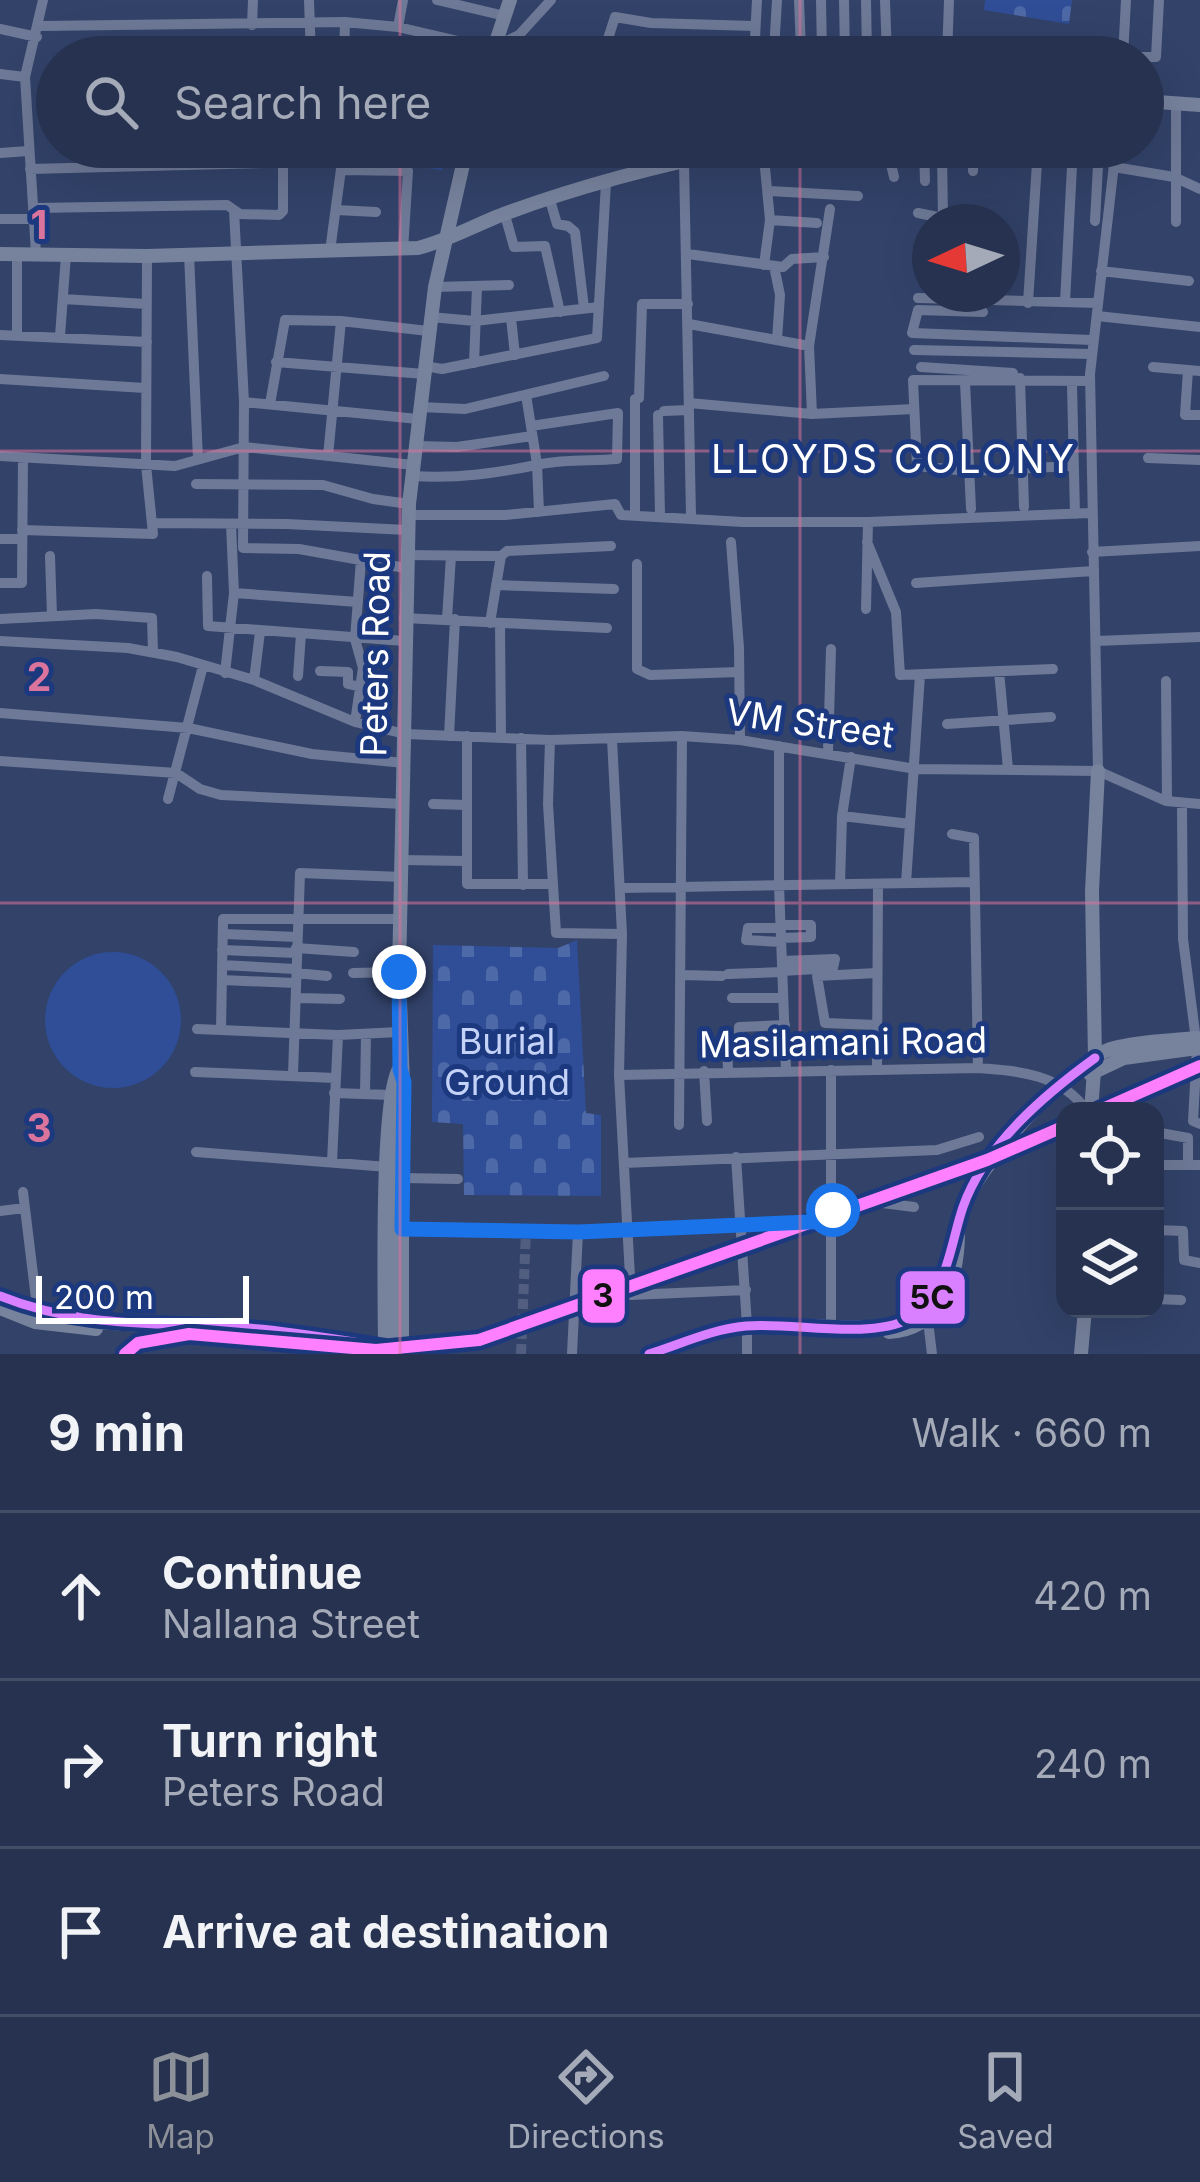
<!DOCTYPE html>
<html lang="en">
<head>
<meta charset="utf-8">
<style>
	body { margin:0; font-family:Inter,sans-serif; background:#323e59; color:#f1f3f6 }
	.controls { position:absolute; right:36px; bottom:36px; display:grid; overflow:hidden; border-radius:24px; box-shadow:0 12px 48px #0002 }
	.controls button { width:108px; height:108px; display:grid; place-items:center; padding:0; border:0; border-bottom:3px solid #424d66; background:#26324f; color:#f1f3f6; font:60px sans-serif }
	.compass { position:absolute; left:912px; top:204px; width:108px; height:108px; border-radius:50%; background:#26324f; box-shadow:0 12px 48px #0002; rotate:266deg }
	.scale { position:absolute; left:36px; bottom:30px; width:213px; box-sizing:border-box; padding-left:12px; border:6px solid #fff; border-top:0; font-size:33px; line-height:42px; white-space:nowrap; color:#fff; -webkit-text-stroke:9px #1c397f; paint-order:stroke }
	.stop { position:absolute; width:36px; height:36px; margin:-27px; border:9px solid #1a73e8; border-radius:50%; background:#fff }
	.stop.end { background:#1a73e8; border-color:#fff; box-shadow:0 3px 12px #0008 }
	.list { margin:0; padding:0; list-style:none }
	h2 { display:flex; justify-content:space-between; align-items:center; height:156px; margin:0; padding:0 48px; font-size:51px }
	h2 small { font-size:39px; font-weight:400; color:#a4aab7 }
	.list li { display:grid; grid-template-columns:78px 1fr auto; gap:36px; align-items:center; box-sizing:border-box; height:168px; padding:0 48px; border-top:3px solid #424d66 }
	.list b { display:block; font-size:45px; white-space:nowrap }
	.list p { margin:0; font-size:39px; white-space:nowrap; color:#a4aab7 }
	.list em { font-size:39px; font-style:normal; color:#a4aab7 }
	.icon { flex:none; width:66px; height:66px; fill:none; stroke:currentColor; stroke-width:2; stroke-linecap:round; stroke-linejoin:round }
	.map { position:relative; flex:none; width:1200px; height:1354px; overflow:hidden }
	.search { position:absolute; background:#26324f; box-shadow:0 12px 48px #0002; left:36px; right:36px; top:36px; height:132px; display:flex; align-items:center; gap:30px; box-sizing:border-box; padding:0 42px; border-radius:66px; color:#a4aab7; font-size:45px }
	.sheet { height:660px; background:#26324f }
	nav { display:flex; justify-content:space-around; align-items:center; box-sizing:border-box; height:168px; border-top:3px solid #424d66; background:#26324f; font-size:33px; color:#a4aab7 }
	nav a { display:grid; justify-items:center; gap:6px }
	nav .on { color:#8c9099 }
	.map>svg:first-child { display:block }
	.cemetery { fill:url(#cemetery-stones) }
	.green { fill:#2f4e97 }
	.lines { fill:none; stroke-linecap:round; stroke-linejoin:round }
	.minor-tunnel { stroke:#515e80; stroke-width:10; stroke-dasharray:10 5; stroke-linecap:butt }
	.minor { stroke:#6e7997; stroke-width:10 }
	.major { stroke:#77829d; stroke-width:14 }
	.major-bridge { stroke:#77829d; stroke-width:14 }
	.bus-1-casing { stroke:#1c397f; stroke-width:18 }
	.bus-1 { stroke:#d880ff; stroke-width:9 }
	.metro-1-casing { stroke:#1c397f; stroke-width:21 }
	.metro-1 { stroke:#ff80ff; stroke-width:12 }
	.route { stroke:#1a73e8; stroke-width:15 }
	.grid { fill:none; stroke:#da749d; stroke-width:3; stroke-opacity:0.55 }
	.labels { text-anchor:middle; stroke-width:10; stroke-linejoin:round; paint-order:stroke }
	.street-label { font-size:36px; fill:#fff; stroke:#1c397f }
	.park-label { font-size:36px; fill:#c4d3f7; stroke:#1c397f }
	.neighbourhood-label { font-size:39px; letter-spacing:3px; fill:#fff; stroke:#1c397f }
	.grid-label { font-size:39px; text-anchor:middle; font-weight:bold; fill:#da749d; stroke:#1c397f; stroke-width:10; stroke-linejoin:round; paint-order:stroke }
	.line-badge { stroke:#1c397f; stroke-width:4.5 }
	.pale-badge-label { font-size:33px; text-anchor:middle; font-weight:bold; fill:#111 }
</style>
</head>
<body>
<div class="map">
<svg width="1200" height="1354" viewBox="0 0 1200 1354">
	<defs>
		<pattern id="cemetery-stones" width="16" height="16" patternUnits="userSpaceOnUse" patternTransform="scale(3)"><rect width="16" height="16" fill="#2f4e97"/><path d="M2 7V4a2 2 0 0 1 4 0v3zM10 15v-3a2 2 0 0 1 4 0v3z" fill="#4e69a7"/></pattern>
	</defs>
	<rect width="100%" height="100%" fill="#324269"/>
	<!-- cemetery -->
	<path class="cemetery" d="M985 0H1072L1069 24 984 10Z
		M376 147H456L453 159H444L442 170 376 161Z
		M577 940 586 1113 601 1115V1196L464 1195 463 1124 432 1122 433 945 558 948Z"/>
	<!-- green -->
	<path class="green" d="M45 1020a68 68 0 1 1 136 0a68 68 0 1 1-136 0Z"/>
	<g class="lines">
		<!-- minor-tunnel -->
		<path class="minor-tunnel" d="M521 1354 526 1230"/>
		<!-- minor -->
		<path class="minor" d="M309 0 311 57
			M437 0 505 16
			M799 0 801 50
			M821 0 822 53
			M844 0 845 54
			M866 0 867 54
			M885 0 887 57
			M1126 0 1123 57H1156L1159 0
			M252 25 253 0
			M40 26 345 22 398 27 526 57
			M398 27 403 0
			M0 29 37 37
			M494 47 519 35 551 0
			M754 50 887 54
			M774 51 777 0
			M344 57 345 22
			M602 57 615 17 651 23 754 26
			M754 57 757 0
			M947 57 949 0
			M0 74 25 77
			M1176 102V222
			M104 147 105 167
			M655 147 666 166
			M763 147 770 220 817 223
			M887 147 894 177
			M924 150 925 181
			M0 153 28 151
			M684 163 691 516
			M1114 167 1174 177 1200 189
			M30 169 344 161
			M343 170 408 171 403 250
			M973 171 974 147
			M770 191 858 196
			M550 200 557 224 568 226 575 232 584 308
			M34 208 227 205 240 214 279 215 283 211V165
			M234 210 244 402 243 548 299 549 405 568
			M336 210 376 212
			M918 213 943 218 942 154 924 152
			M505 215 514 247 545 246 560 312
			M0 219H34
			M1095 221 1099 147
			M330 251 344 147
			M36 254 25 77 43 0
			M189 254 198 459
			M688 254 783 267 792 259 824 257
			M17 255V335
			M920 259H930
			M764 265 770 220
			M774 266 780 295 777 340
			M1101 271 1189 281
			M435 287 509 285
			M918 298 1098 303
			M63 299 146 304
			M1065 302 1073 147
			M1028 303 1038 147
			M983 312 918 310 912 333 1092 340
			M1097 316 1200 327
			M430 317 475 321 599 307
			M511 318 515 355
			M689 324 809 346
			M0 335 147 342
			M60 336 66 255
			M914 350 1091 354
			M276 362 424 374
			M474 363 477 287
			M425 366 442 369 597 338 606 183
			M921 367 1013 373
			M1153 367 1200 371
			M1188 370 1185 415H1200
			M1020 378 1024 507
			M0 379 145 388
			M965 382 971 509
			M1072 385 1075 514
			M526 395 537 464 539 512
			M244 402 418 419
			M689 403 812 414 914 409
			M270 404 285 320 341 321 428 331
			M420 407 465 409 604 376
			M664 411 689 410
			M812 414 809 346 830 209
			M658 415 660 515
			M416 446 457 447 532 436
			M0 456 175 466 244 447 413 465
			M328 456 341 321
			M1148 458 1200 460
			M1073 466 969 471 917 466 913 380 1090 381
			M412 476C458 479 498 473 541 464 565 459 593 461 617 459L618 413 531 426
			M196 484 323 485 373 499 409 504
			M408 515H505L615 504 621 515 743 522H868L1090 513
			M635 515V399L639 398 642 304H688
			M152 523 287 524 407 530
			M22 530 153 534 146 465 147 256
			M0 539H21
			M731 542 739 648 740 740
			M867 542 896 612 900 675 1053 669
			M1092 552 1200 546
			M406 555 501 556 507 551 611 546
			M50 556 52 616
			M637 564V669L650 675 739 672
			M207 576 208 626 404 641
			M0 583H22L23 459
			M916 583 1093 571
			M496 585 614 589
			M234 593 358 602
			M866 609 868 522
			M404 618 607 628
			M0 619 96 614 152 618 153 652
			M447 619 451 556
			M490 623 501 556
			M500 624 501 737
			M0 641 128 648 177 657 254 680 355 722 405 734 550 740 682 736 740 740 916 769 1098 771 1166 801 1200 804
			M1096 641 1200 637
			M320 671 348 672V684L361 687
			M999 671 1008 769
			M225 673 234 593 231 524
			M298 676 301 634
			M254 680 260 632
			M1166 681 1167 801
			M0 713 188 728 312 754 404 763
			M355 722 363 668 355 639 361 560
			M947 724 1051 717
			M449 736 455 619
			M467 736V884H552
			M521 738 523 885
			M612 739 622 934 619 1075 631 1295 746 1290
			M550 740 548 804 556 933 622 934
			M779 746V885L786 1070
			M828 752 831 649
			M0 761 176 773 200 789 221 795 403 804
			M1098 771 1090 374 1116 147
			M168 799 203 666
			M433 804 467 805
			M1182 805 1183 939 1197 1048 1193 1121 1200 1124
			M842 816 910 824
			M952 834 974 838 978 1068
			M402 860 466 861
			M906 883 920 675
			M840 884 842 816 851 757
			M621 888 974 882
			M780 925H811V937L781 938
			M780 928H748L746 940 781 942
			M223 934 297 937
			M296 948 354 952
			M222 950 296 953
			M782 961 835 959 833 968 782 971
			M222 965 295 969
			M296 973 327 976
			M353 973 399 972
			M728 974 782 972
			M681 975 722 976
			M222 980 295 983
			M296 998 340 999
			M732 998H783
			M785 1025 739 1027V1043H785
			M877 1025 825 1023 817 976 877 973
			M197 1029 338 1035 399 1032
			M221 1030 223 919H400
			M727 1044 728 1071
			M877 1069 878 884
			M831 1070V1330
			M704 1071 707 1121
			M195 1072 335 1078
			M293 1075 300 873 402 877
			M619 1075 978 1068C1019 1071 1061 1074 1087 1111
			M334 1093 391 1095
			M365 1094 366 1034
			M679 1125 682 736
			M1155 1132 1188 1138V1165
			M196 1152 388 1167
			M736 1157 747 1326
			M332 1162 338 1035
			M624 1163 937 1150 979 1137
			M1155 1165H1200
			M403 1178 458 1179
			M23 1192 38 1315
			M833 1210 867 1201 914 1207
			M0 1211 24 1208
			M398 1229 578 1232 833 1221
			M1155 1230 1183 1231 1184 1260 1200 1263
			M1155 1299 1181 1300
			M928 1321 932 1354
			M747 1331V1354
			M572 1354 578 1232"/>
		<!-- major -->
		<path class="major" d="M491 57 510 0
			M1143 101 1200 105
			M0 254 147 256 418 248C446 241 470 228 496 217 577 186 664 164 749 147
			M1090 1074 1124 1058 1197 1048
			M1091 1111 1095 1058 1092 891 1098 771
			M404 1113 399 972 409 504 435 287 467 147
			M0 1296C71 1330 152 1324 228 1327 281 1329 334 1340 385 1347L392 1354
			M0 1308 35 1322 96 1329
			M889 1332C940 1329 957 1282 958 1236
			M385 1354C385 1304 380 1101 399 1069
			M402 1354V1183
			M649 1354C681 1344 713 1330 746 1326 786 1321 879 1336 911 1319 938 1305 952 1241 961 1213 974 1170 1070 1059 1114 1048 1140 1041 1169 1041 1196 1038
			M1081 1354 1085 1309"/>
		<!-- major-bridge -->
		<path class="major-bridge" d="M392 1354 398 1097"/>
		<defs>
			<path id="bus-1" d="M0 1296C81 1329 162 1322 247 1328 293 1331 339 1340 385 1347L392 1354
				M649 1354C681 1344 712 1329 746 1326 793 1322 867 1340 909 1319 946 1301 951 1241 963 1207 985 1145 1044 1095 1095 1058"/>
		</defs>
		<!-- bus-1 casing -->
		<use href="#bus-1" class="bus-1-casing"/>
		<!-- bus-1 -->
		<use href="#bus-1" class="bus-1"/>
		<defs>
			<path id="metro-1" d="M1098 1111 1200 1066
				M125 1354 138 1343 189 1334 376 1350 479 1340 987 1160 1065 1126"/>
		</defs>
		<!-- metro-1 casing -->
		<use href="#metro-1" class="metro-1-casing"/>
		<!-- metro-1 -->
		<use href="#metro-1" class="metro-1"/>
	</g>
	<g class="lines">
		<!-- route -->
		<path class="route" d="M399 972 400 1069 404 1082 402 1229 578 1232 832 1221 833 1210"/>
	</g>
	<!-- grid -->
	<path class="grid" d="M400 0V57M800 0V57M400 147V1354M800 147V1354M0 451H1200M0 903H1200"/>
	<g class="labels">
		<!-- street labels -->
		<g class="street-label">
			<text transform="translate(375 654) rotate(-89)" y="13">Peters Road</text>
			<text transform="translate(810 723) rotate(8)" y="13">VM Street</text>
			<text transform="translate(843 1042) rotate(-1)" y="13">Masilamani Road</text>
		</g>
		<!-- park labels -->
		<g class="park-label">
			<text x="507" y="1054">Burial<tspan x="507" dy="41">Ground</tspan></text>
		</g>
		<!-- neighbourhood labels -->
		<g class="neighbourhood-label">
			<text x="894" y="473">LLOYDS COLONY</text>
		</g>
	</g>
	<g class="grid-label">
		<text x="39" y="239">1</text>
		<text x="39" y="691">2</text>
		<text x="39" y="1142">3</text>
	</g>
	<g class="line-badge">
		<rect x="580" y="1267" width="47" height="58" rx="12" fill="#ff80ff"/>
		<rect x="898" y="1269" width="69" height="57" rx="12" fill="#d880ff"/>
	</g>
	<g class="pale-badge-label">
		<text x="603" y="1307">3</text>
		<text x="932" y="1309">5C</text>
	</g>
</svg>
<div class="controls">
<button><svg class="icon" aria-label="locate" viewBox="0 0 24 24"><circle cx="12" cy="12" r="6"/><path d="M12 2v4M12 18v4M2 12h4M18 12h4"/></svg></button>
<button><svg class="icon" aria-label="layers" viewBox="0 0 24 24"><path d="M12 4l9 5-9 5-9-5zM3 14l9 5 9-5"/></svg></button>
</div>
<svg class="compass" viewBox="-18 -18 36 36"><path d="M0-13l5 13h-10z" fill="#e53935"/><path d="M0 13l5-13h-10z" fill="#a4aab7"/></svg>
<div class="scale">200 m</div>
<div class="stop" style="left:833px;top:1210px"></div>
<div class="stop end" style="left:399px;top:972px"></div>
<div class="search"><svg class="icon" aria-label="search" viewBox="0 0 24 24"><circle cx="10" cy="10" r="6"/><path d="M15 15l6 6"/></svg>Search here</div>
</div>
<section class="sheet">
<h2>9 min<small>Walk · 660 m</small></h2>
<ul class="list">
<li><svg class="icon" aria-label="ahead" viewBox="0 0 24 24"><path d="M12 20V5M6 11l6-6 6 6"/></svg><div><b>Continue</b><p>Nallana Street</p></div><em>420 m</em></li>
<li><svg class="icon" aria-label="right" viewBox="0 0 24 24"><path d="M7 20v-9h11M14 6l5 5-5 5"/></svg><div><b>Turn right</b><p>Peters Road</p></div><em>240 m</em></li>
<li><svg class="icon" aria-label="arrive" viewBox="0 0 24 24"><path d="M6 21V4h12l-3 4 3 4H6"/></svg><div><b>Arrive at destination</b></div></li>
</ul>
</section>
<nav>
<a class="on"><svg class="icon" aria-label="map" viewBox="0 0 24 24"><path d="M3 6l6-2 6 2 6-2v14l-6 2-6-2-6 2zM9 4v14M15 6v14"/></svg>Map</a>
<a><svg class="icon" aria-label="directions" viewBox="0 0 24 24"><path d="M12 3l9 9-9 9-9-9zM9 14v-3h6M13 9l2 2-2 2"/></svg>Directions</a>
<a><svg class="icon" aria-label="saved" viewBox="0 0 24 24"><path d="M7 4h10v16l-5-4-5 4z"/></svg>Saved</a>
</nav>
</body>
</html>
